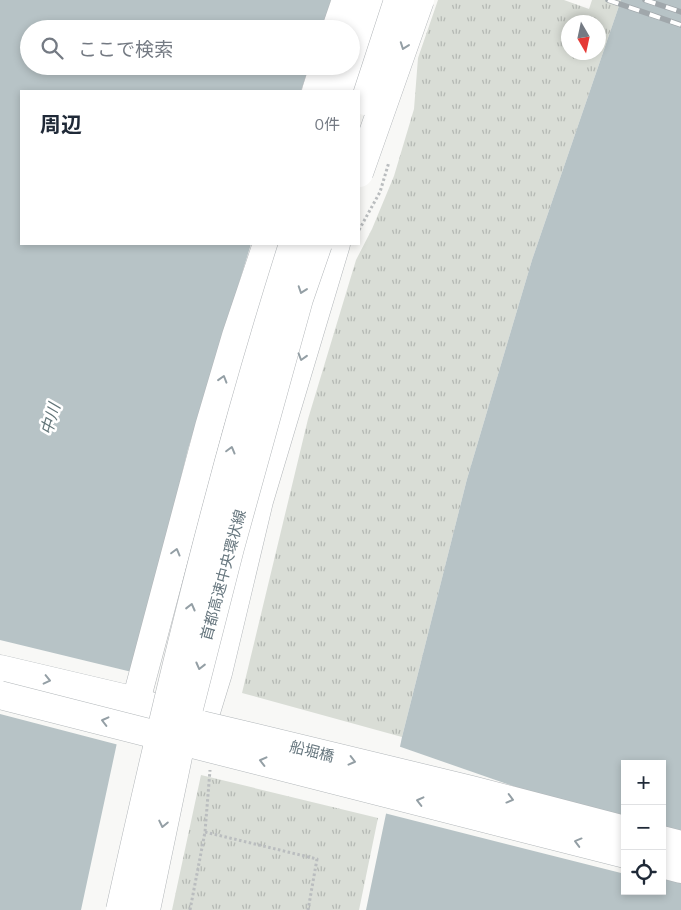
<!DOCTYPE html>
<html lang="ja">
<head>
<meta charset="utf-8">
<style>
	body { margin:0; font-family:Mulish,"Noto Sans JP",sans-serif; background:#f2f2f3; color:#1f2937 }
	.controls { position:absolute; right:15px; bottom:15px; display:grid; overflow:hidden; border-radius:0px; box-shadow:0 2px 8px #0003 }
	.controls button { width:45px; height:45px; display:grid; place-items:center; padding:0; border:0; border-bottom:1px solid #e0e1e3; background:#fff; color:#1f2937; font:25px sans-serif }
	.compass { position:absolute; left:561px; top:15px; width:45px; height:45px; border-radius:50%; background:#fff; box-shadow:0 2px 8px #0003; rotate:171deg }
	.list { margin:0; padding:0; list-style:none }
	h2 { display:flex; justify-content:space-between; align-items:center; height:65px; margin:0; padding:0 20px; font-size:21px }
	h2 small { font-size:16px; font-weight:400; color:#747a83 }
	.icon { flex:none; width:28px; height:28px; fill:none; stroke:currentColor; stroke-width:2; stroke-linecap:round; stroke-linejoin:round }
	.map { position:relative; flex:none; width:681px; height:910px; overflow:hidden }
	.search { position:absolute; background:#fff; box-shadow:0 2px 8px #0003; left:20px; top:20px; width:340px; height:55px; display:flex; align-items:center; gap:12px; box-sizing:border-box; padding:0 18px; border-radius:28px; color:#747a83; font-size:19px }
	.panel { position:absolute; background:#fff; box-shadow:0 2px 8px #0003; left:20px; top:90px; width:340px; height:155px; border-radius:0px }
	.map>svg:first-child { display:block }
	.grass { fill:url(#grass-tufts); fill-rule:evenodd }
	.water { fill:#b7c3c6; fill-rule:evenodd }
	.pier { fill:#f8f8f6 }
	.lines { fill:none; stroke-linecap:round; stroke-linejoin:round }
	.primary-casing { stroke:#b2b7ba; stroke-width:29 }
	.motorway-casing { stroke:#b2b6b9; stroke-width:29 }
	.path { stroke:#babdbf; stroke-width:3; stroke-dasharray:2.5 2.5; stroke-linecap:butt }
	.primary { stroke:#fff; stroke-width:28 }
	.motorway { stroke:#fff; stroke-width:28 }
	.rail-casing { stroke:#a0a7ab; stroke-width:5.5 }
	.rail { stroke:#fff; stroke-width:4; stroke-dasharray:11; stroke-linecap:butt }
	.primary-bridge-casing { stroke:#b2b7ba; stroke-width:29; stroke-linecap:butt }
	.motorway-bridge-casing { stroke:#b2b6b9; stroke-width:29; stroke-linecap:butt }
	.primary-bridge { stroke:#fff; stroke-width:28 }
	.motorway-bridge { stroke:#fff; stroke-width:28 }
	.oneway { stroke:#949fa5 }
	.labels { text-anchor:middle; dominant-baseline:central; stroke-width:5; stroke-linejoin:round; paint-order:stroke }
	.street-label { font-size:15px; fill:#66767e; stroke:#fff }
	.water-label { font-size:16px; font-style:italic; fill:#617478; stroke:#fff }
</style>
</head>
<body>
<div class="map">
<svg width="681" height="910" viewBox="0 0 681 910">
	<defs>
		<pattern id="grass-tufts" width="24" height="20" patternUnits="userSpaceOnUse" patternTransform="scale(1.25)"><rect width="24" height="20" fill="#d9ddd6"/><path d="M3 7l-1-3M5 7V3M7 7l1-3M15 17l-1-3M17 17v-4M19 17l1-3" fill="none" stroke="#b4b8b3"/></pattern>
	</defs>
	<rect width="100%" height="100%" fill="#f8f8f6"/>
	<path class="grass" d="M 438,0 L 564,0 L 589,9 L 592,0 L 621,0 L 532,260 L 467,479 L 402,737 L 242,693 L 308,419 L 356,260 L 372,229 L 394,176 L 414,109 L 418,58 ZM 568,22 L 598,22 L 598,52 L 568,52 Z
		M 201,775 L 378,818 L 359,910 L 172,910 Z"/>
	<path class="water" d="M 0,0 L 331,0 L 322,29 L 29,29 L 29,66 L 309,66 L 301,91 L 21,91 L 21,244 L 251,244 L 188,449 L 126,701 L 81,910 L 0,910 Z
		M 621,0 L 681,0 L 681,910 L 366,910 L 402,737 L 467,479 L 532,260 ZM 625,764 L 662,764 L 662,891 L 625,891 Z"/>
	<path class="pier" d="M 0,640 L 136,673 L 119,745 L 0,714 Z
		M 398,746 L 527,791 L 625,819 L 625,874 L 384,813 Z"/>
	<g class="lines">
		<defs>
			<path id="primary" d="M 0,669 L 136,701 L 158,709
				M 662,840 L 681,845
				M 662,864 L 681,869"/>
			<path id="motorway" d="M 336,29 L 346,0
				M 351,61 L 373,0
				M 316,91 L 324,66
				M 341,91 L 349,66
				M 267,244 L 236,336 L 209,427 L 136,701 L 150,720 L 169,737 L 202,725 L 218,673 L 259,501 L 336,244"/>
		</defs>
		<use href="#primary" class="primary-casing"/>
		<use href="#motorway" class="motorway-casing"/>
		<path class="path" d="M 359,230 L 380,192 L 389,162
			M 205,832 L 317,859 L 308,910
			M 190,910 L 205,832 L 210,770"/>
		<use href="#primary" class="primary"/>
		<use href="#motorway" class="motorway"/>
		<defs>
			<path id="rail" d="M 608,0 L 681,25
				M 645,0 L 681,12"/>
		</defs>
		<use href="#rail" class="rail-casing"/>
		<use href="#rail" class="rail"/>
		<defs>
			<path id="primary-bridge" d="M 0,695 L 625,854
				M 202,725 L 472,790 L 625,830"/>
			<path id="motorway-bridge" d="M 365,101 L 398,0
				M 359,173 L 420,0
				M 120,910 C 170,686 223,463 293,244
				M 146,910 L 184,728 L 230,548 L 299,299 L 318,244"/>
		</defs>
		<use href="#primary-bridge" class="primary-bridge-casing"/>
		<use href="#motorway-bridge" class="motorway-bridge-casing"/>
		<use href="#primary-bridge" class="primary-bridge"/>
		<use href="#motorway-bridge" class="motorway-bridge"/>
	</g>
	<defs><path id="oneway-chevron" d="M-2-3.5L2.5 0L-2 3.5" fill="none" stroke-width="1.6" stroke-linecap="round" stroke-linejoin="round" transform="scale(1.25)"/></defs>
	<g class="oneway">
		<use href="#oneway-chevron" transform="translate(404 46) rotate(110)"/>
		<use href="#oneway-chevron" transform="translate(302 290) rotate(109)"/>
		<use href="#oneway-chevron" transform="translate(302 357) rotate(107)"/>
		<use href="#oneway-chevron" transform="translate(223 379) rotate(-73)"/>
		<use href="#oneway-chevron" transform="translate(231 450) rotate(-75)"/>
		<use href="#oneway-chevron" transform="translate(176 552) rotate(-75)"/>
		<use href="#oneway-chevron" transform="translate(191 607) rotate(-76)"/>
		<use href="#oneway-chevron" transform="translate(200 666) rotate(104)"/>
		<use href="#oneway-chevron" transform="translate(47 680) rotate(13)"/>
		<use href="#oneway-chevron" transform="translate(105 721) rotate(-166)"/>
		<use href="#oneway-chevron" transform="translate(263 761) rotate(-166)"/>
		<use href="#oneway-chevron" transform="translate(352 761) rotate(14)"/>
		<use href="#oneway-chevron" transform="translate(510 799) rotate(15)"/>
		<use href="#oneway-chevron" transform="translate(420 801) rotate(-166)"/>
		<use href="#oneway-chevron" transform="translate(163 824) rotate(102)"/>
		<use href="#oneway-chevron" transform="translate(578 842) rotate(-165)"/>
	</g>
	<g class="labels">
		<g class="street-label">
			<text transform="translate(223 575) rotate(-75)">首都高速中央環状線</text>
			<text transform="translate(312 751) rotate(14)">船堀橋</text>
		</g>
		<g class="water-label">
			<text transform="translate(50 419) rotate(-74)">中川</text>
		</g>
	</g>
</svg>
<div class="controls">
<button>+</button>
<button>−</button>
<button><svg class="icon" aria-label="locate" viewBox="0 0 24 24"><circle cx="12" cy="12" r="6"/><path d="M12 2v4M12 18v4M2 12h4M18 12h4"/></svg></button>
</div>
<svg class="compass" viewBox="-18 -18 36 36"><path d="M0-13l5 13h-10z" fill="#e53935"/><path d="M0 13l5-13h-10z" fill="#747a83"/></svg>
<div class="search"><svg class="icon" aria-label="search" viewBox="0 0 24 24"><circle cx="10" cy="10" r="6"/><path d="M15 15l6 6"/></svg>ここで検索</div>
<section class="panel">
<h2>周辺<small>0件</small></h2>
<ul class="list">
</ul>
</section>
</div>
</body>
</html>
